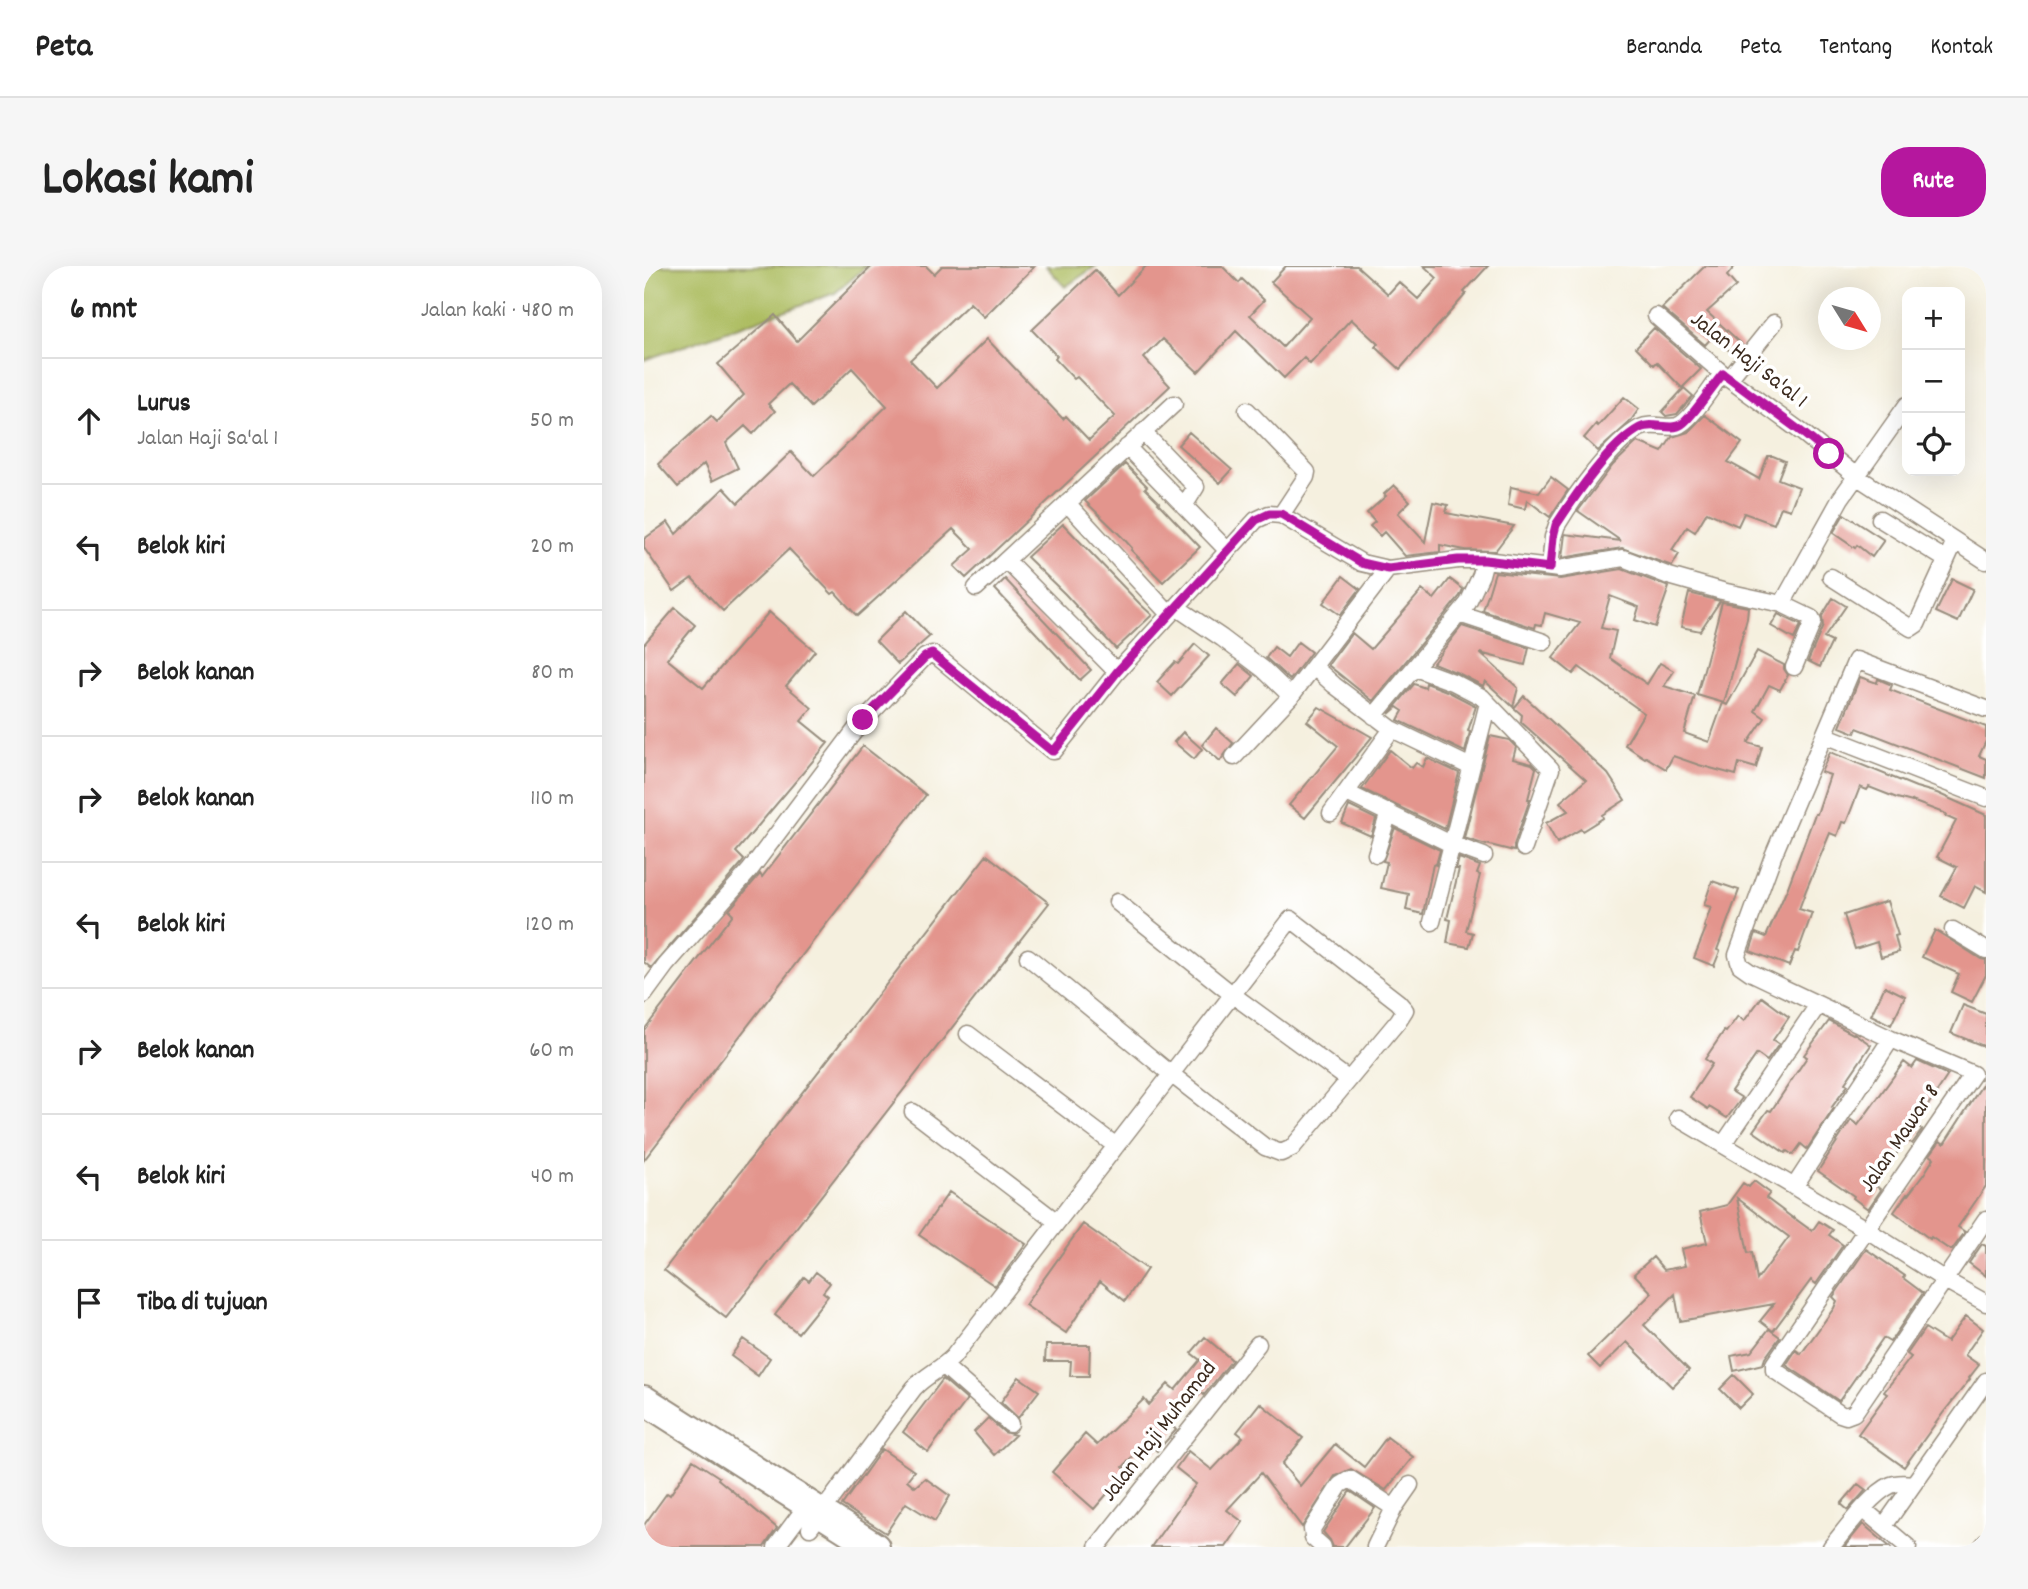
<!DOCTYPE html>
<html lang="id">
<head>
<meta charset="utf-8">
<style>
	body { margin:0; font-family:Dekko,sans-serif; background:#f6f6f6; color:#222 }
	.controls { position:absolute; right:21px; top:21px; display:grid; overflow:hidden; border-radius:14px; box-shadow:0 7px 28px #0002 }
	.controls button { width:63px; height:63px; display:grid; place-items:center; padding:0; border:0; border-bottom:2px solid #e0e0e0; background:#fff; color:#222; font:35px sans-serif }
	.compass { position:absolute; left:1174px; top:21px; width:63px; height:63px; border-radius:50%; background:#fff; box-shadow:0 7px 28px #0002; rotate:127deg }
	.stop { position:absolute; width:21px; height:21px; margin:-16px; border:5px solid #b5179e; border-radius:50%; background:#fff }
	.stop.end { background:#b5179e; border-color:#fff; box-shadow:0 2px 7px #0008 }
	.list { margin:0; padding:0; list-style:none }
	h2 { display:flex; justify-content:space-between; align-items:center; height:91px; margin:0; padding:0 28px; font-size:30px }
	h2 small { font-size:23px; font-weight:400; color:#767676 }
	.list li { display:grid; grid-template-columns:46px 1fr auto; gap:21px; align-items:center; box-sizing:border-box; height:126px; padding:0 28px; border-top:2px solid #e0e0e0 }
	.list b { display:block; font-size:26px; white-space:nowrap }
	.list p { margin:0; font-size:23px; white-space:nowrap; color:#767676 }
	.list em { font-size:23px; font-style:normal; color:#767676 }
	.icon { flex:none; width:38px; height:38px; fill:none; stroke:currentColor; stroke-width:2; stroke-linecap:round; stroke-linejoin:round }
	.map { position:relative; flex:none; width:1342px; height:1281px; overflow:hidden; border-radius:28px }
	header { display:flex; align-items:center; gap:42px; box-sizing:border-box; height:98px; padding:0 35px; background:#fff; border-bottom:2px solid #e0e0e0 }
	header strong { font-size:33px }
	nav { display:flex; gap:38px; margin-inline-start:auto; font-size:24px }
	.intro { display:flex; align-items:center; justify-content:space-between; box-sizing:border-box; height:168px; padding:0 42px }
	h1 { margin:0; font-size:49px }
	.button { padding:18px 32px; border-radius:28px; background:#b5179e; color:#fff; font-size:24px; font-weight:700 }
	main { display:flex; gap:42px; padding:0 42px }
	aside { flex:1; background:#fff; border-radius:28px; box-shadow:0 7px 28px #0002 }
	.map>svg:first-child { display:block }
	.green { fill:#acbc5f; stroke:#74733e; stroke-width:2 }
	.building { fill:#e3958d; fill-rule:evenodd }
	.lines { fill:none; stroke-linecap:round; stroke-linejoin:round }
	.street-casing { stroke:#988d7e; stroke-width:19 }
	.highway-casing { stroke:#988d7e; stroke-width:32 }
	.street { stroke:#fff; stroke-width:16 }
	.highway { stroke:#fff; stroke-width:28 }
	.route { stroke:#b5179e; stroke-width:9 }
	.labels { text-anchor:middle; dominant-baseline:central; stroke-width:7; stroke-linejoin:round; paint-order:stroke }
	.street-label { font-size:23px; fill:#3b2a1e; stroke:#fff }
</style>
</head>
<body>
<header>
<strong>Peta</strong>
<nav><a>Beranda</a><a>Peta</a><a>Tentang</a><a>Kontak</a></nav>
</header>
<div class="intro"><h1>Lokasi kami</h1><a class="button">Rute</a></div>
<main>
<aside>
<h2>6 mnt<small>Jalan kaki · 480 m</small></h2>
<ul class="list">
<li><svg class="icon" aria-label="ahead" viewBox="0 0 24 24"><path d="M12 20V5M6 11l6-6 6 6"/></svg><div><b>Lurus</b><p>Jalan Haji Sa'al 1</p></div><em>50 m</em></li>
<li><svg class="icon" aria-label="left" viewBox="0 0 24 24"><path d="M17 20v-9H6M10 6l-5 5 5 5"/></svg><div><b>Belok kiri</b></div><em>20 m</em></li>
<li><svg class="icon" aria-label="right" viewBox="0 0 24 24"><path d="M7 20v-9h11M14 6l5 5-5 5"/></svg><div><b>Belok kanan</b></div><em>80 m</em></li>
<li><svg class="icon" aria-label="right" viewBox="0 0 24 24"><path d="M7 20v-9h11M14 6l5 5-5 5"/></svg><div><b>Belok kanan</b></div><em>110 m</em></li>
<li><svg class="icon" aria-label="left" viewBox="0 0 24 24"><path d="M17 20v-9H6M10 6l-5 5 5 5"/></svg><div><b>Belok kiri</b></div><em>120 m</em></li>
<li><svg class="icon" aria-label="right" viewBox="0 0 24 24"><path d="M7 20v-9h11M14 6l5 5-5 5"/></svg><div><b>Belok kanan</b></div><em>60 m</em></li>
<li><svg class="icon" aria-label="left" viewBox="0 0 24 24"><path d="M17 20v-9H6M10 6l-5 5 5 5"/></svg><div><b>Belok kiri</b></div><em>40 m</em></li>
<li><svg class="icon" aria-label="arrive" viewBox="0 0 24 24"><path d="M6 21V4h12l-3 4 3 4H6"/></svg><div><b>Tiba di tujuan</b></div></li>
</ul>
</aside>
<div class="map">
<svg width="1342" height="1281" viewBox="0 0 1342 1281">
	<rect width="100%" height="100%" fill="#fff"/>
	<filter id="ink" filterUnits="userSpaceOnUse"><feTurbulence type="fractalNoise" baseFrequency=".0143" numOctaves="2"/><feDisplacementMap in="SourceGraphic" scale="14" xChannelSelector="R" yChannelSelector="G"/><feConvolveMatrix kernelMatrix="1 2 1 2 8 2 1 2 1" color-interpolation-filters="sRGB"/></filter>
	<filter id="wash" filterUnits="userSpaceOnUse"><feTurbulence type="fractalNoise" baseFrequency=".00686" numOctaves="4" result="noise"/><feDisplacementMap in="SourceGraphic" scale="28" xChannelSelector="R" yChannelSelector="G"/><feGaussianBlur stdDeviation="1.57" result="paint"/><feColorMatrix in="noise" values="0 0 0 0 0 0 0 0 0 0 0 0 0 0 0 0 0 1.4 0 .05"/><feComposite in="paint" operator="in"/></filter>
	<g filter="url(#wash)">
		<rect width="100%" height="100%" fill="#f5f0df"/>
		<path class="green" d="M 0,0 L 223,0 L 191,27 L 0,94 Z
			M 402,0 L 452,0 L 421,21 Z"/>
		<g id="blocks">
			<path class="building" d="M 228,0 L 282,0 L 290,8 L 298,0 L 391,0 L 340,51 L 326,37 L 266,94 L 293,122 L 343,73 L 419,153 L 422,150 L 445,174 L 471,150 L 433,111 L 430,113 L 411,93 L 413,90 L 388,64 L 451,4 L 474,29 L 502,0 L 578,0 L 595,17 L 598,13 L 620,34 L 606,49 L 639,81 L 666,51 L 627,16 L 642,0 L 713,0 L 744,28 L 755,16 L 774,33 L 793,12 L 780,0 L 844,0 L 820,26 L 822,28 L 756,103 L 732,81 L 734,78 L 707,53 L 666,98 L 660,92 L 640,112 L 592,65 L 554,106 L 519,73 L 500,92 L 526,120 L 322,312 L 310,300 L 329,283 L 309,263 L 213,350 L 191,326 L 188,328 L 145,283 L 79,345 L 48,312 L 30,325 L 0,282 L 0,273 L 24,256 L 32,268 L 80,222 L 94,237 L 147,186 L 170,210 L 243,140 L 208,102 L 167,141 L 145,118 L 124,138 L 131,145 L 109,168 L 101,160 L 82,177 L 94,202 L 68,215 L 60,198 L 34,221 L 14,198 L 67,150 L 73,156 L 100,129 L 74,98 L 131,49 L 153,75 Z
				M 1061,0 L 1091,0 L 1083,10 L 1092,20 L 1063,46 L 1099,79 L 1091,89 L 1068,71 L 1061,79 L 1018,42 Z
				M 1010,62 L 1057,103 L 1038,122 L 1013,96 L 1010,99 L 992,81 Z
				M 1040,122 L 1049,130 L 1033,148 L 1022,150 L 1018,146 Z
				M 980,131 L 995,143 L 985,157 L 954,185 L 940,172 L 952,158 L 954,160 Z
				M 1061,149 L 1098,177 L 1084,196 L 1115,213 L 1124,190 L 1129,190 L 1141,195 L 1134,213 L 1155,221 L 1146,244 L 1137,241 L 1130,258 L 1100,247 L 1094,260 L 1063,246 L 1051,266 L 1043,261 L 1028,284 L 1035,288 L 1028,300 L 978,282 L 918,292 L 921,268 L 977,275 L 934,245 L 969,199 L 991,178 L 994,176 L 1018,186 L 1028,171 L 1044,166 Z
				M 545,166 L 588,204 L 576,217 L 534,179 Z
				M 481,198 L 503,220 L 501,222 L 515,236 L 514,237 L 556,281 L 519,316 L 487,284 L 488,282 L 479,272 L 441,235 Z
				M 907,211 L 924,224 L 906,251 L 883,234 L 881,243 L 864,239 L 867,221 L 895,227 Z
				M 750,219 L 766,235 L 754,247 L 781,276 L 789,236 L 804,239 L 802,247 L 870,260 L 851,285 L 821,284 L 796,279 L 796,286 L 761,290 L 740,266 L 736,270 L 726,260 L 731,256 L 723,247 L 742,230 L 740,228 Z
				M 1200,248 L 1240,274 L 1228,291 L 1213,279 L 1211,282 L 1189,267 Z
				M 419,258 L 496,338 L 508,349 L 472,383 L 421,328 L 383,291 Z
				M 978,303 L 1025,321 L 1011,361 L 991,354 L 995,341 L 966,330 L 957,362 L 972,365 L 966,392 L 1003,418 L 1016,397 L 1030,405 L 1020,420 L 1051,430 L 1040,467 L 1065,476 L 1079,437 L 1083,439 L 1113,385 L 1140,399 L 1140,403 L 1144,409 L 1136,424 L 1125,419 L 1111,445 L 1121,452 L 1104,477 L 1118,481 L 1112,502 L 1095,497 L 1092,509 L 1055,499 L 1029,490 L 1022,503 L 1002,491 L 1001,492 L 981,479 L 1000,447 L 935,401 L 929,408 L 909,392 L 936,357 L 901,347 L 898,359 L 892,358 L 891,362 L 839,345 L 851,306 L 916,313 Z
				M 699,310 L 716,323 L 696,349 L 679,337 Z
				M 361,313 L 447,404 L 436,414 L 351,323 Z
				M 806,313 L 819,323 L 816,330 L 729,435 L 684,399 L 708,367 L 727,383 L 778,324 L 790,333 Z
				M 1308,313 L 1329,323 L 1314,356 L 1292,346 Z
				M 1045,327 L 1076,335 L 1056,365 L 1037,361 Z
				M 1189,332 L 1202,340 L 1180,372 L 1188,376 L 1176,401 L 1164,395 L 1179,360 L 1178,350 Z
				M 1078,336 L 1104,341 L 1103,352 L 1080,437 L 1053,429 Z
				M 31,342 L 51,359 L 23,393 L 59,422 L 125,346 L 171,385 L 142,420 L 168,442 L 157,455 L 184,477 L 92,586 L 100,594 L 98,597 L 7,702 L 0,696 L 0,378 Z
				M 262,345 L 286,370 L 254,398 L 232,375 Z
				M 1134,348 L 1157,359 L 1150,373 L 1127,360 Z
				M 818,360 L 885,382 L 881,399 L 836,387 L 874,422 L 869,441 L 841,415 L 839,420 L 814,407 L 789,397 Z
				M 654,376 L 667,386 L 646,414 L 622,392 L 630,381 L 643,391 Z
				M 551,378 L 565,390 L 528,430 L 513,416 L 531,396 L 534,398 Z
				M 595,398 L 610,410 L 593,431 L 578,418 Z
				M 1216,411 L 1233,417 L 1234,413 L 1248,419 L 1246,424 L 1342,461 L 1342,475 L 1335,490 L 1342,493 L 1342,512 L 1213,462 L 1211,467 L 1196,461 Z
				M 782,417 L 805,426 L 832,440 L 824,465 L 826,466 L 821,486 L 754,454 L 759,445 L 753,441 L 745,448 L 770,418 L 781,422 Z
				M 880,430 L 964,508 L 981,534 L 958,549 L 959,552 L 938,565 L 937,563 L 913,577 L 902,557 L 924,545 L 916,536 L 942,514 L 877,456 L 878,449 L 870,442 Z
				M 675,441 L 728,471 L 661,552 L 645,539 L 694,480 L 663,455 Z
				M 572,462 L 589,477 L 576,495 L 558,479 Z
				M 539,466 L 558,483 L 550,493 L 530,476 Z
				M 846,470 L 865,474 L 872,481 L 869,493 L 888,498 L 892,502 L 884,533 L 886,533 L 870,579 L 870,585 L 842,578 L 842,579 L 820,572 Z
				M 219,480 L 282,529 L 0,894 L 0,764 L 89,648 L 85,644 L 116,608 L 118,611 Z
				M 746,484 L 768,502 L 772,497 L 779,501 L 783,492 L 815,507 L 801,563 L 718,523 Z
				M 1186,486 L 1272,521 L 1293,527 L 1342,549 L 1342,626 L 1331,620 L 1320,642 L 1297,630 L 1313,601 L 1293,591 L 1312,555 L 1301,550 L 1302,548 L 1268,535 L 1268,536 L 1253,532 L 1225,521 L 1223,524 L 1216,521 L 1202,557 L 1198,556 L 1193,570 L 1186,567 L 1162,624 L 1155,643 L 1168,647 L 1154,686 L 1151,685 L 1145,700 L 1106,685 L 1112,667 L 1122,671 L 1144,621 L 1171,548 L 1173,548 L 1186,509 L 1177,506 Z
				M 705,540 L 732,553 L 727,570 L 698,557 Z
				M 751,562 L 796,584 L 792,599 L 789,598 L 779,648 L 762,644 L 765,628 L 737,622 L 743,596 L 739,595 Z
				M 343,589 L 405,637 L 82,1052 L 20,1004 Z
				M 815,592 L 836,600 L 833,608 L 836,609 L 822,665 L 829,667 L 825,681 L 803,677 L 807,654 L 803,653 L 815,603 L 812,603 Z
				M 1068,615 L 1095,624 L 1073,684 L 1076,685 L 1070,700 L 1050,692 L 1062,662 L 1060,661 L 1067,641 L 1060,639 Z
				M 1243,635 L 1254,669 L 1251,670 L 1255,686 L 1237,691 L 1233,676 L 1211,683 L 1200,649 Z
				M 1291,664 L 1337,693 L 1342,694 L 1342,709 L 1328,736 L 1307,726 L 1315,708 L 1278,691 Z
				M 1241,720 L 1261,730 L 1247,759 L 1227,749 Z
				M 1118,731 L 1145,751 L 1129,774 L 1135,778 L 1123,795 L 1113,788 L 1087,825 L 1098,832 L 1083,852 L 1065,841 L 1064,843 L 1046,831 L 1068,798 L 1061,793 L 1080,765 L 1082,766 L 1094,750 L 1100,755 Z
				M 1319,739 L 1342,748 L 1342,781 L 1307,767 Z
				M 1185,755 L 1209,768 L 1210,767 L 1227,779 L 1201,817 L 1204,819 L 1188,841 L 1190,842 L 1163,883 L 1157,878 L 1149,889 L 1143,885 L 1141,887 L 1109,865 L 1124,844 L 1127,845 L 1163,791 L 1160,789 Z
				M 1273,795 L 1304,809 L 1271,859 L 1278,864 L 1268,878 L 1262,874 L 1231,919 L 1237,924 L 1224,943 L 1209,932 L 1210,930 L 1174,905 L 1207,854 L 1214,859 L 1260,796 L 1268,802 Z
				M 1342,813 L 1342,920 L 1314,961 L 1321,966 L 1308,984 L 1306,984 L 1287,971 L 1286,973 L 1250,946 L 1263,928 L 1264,929 L 1280,908 L 1290,892 L 1286,889 L 1296,875 L 1300,878 Z
				M 1110,915 L 1126,927 L 1122,932 L 1150,953 L 1150,952 L 1168,965 L 1175,955 L 1189,964 L 1185,969 L 1199,979 L 1172,1018 L 1167,1014 L 1129,1065 L 1116,1055 L 1130,1038 L 1036,1055 L 1031,1028 L 1000,1059 L 1045,1104 L 1028,1121 L 983,1076 L 956,1102 L 944,1090 L 1008,1027 L 990,1008 L 1009,991 L 1020,1004 L 1041,1000 L 1037,983 L 1063,977 L 1056,946 L 1083,939 L 1099,917 L 1105,921 ZM 1093,932 L 1145,971 L 1113,1014 L 1108,986 L 1104,987 Z
				M 305,926 L 382,978 L 351,1020 L 275,969 Z
				M 439,958 L 503,1003 L 481,1035 L 456,1015 L 422,1067 L 381,1039 Z
				M 1338,978 L 1342,980 L 1342,1010 L 1325,997 Z
				M 1222,983 L 1261,1010 L 1259,1012 L 1279,1027 L 1246,1076 L 1239,1072 L 1195,1135 L 1142,1099 L 1152,1084 L 1157,1088 L 1190,1042 L 1193,1035 L 1189,1031 Z
				M 172,1006 L 186,1017 L 179,1026 L 184,1030 L 154,1067 L 131,1049 L 160,1011 L 165,1015 Z
				M 1322,1050 L 1339,1063 L 1321,1089 L 1335,1099 L 1325,1112 L 1326,1113 L 1299,1147 L 1260,1201 L 1214,1168 L 1243,1128 L 1240,1126 L 1267,1091 L 1263,1088 L 1281,1062 L 1303,1076 Z
				M 1125,1063 L 1136,1071 L 1121,1092 L 1119,1098 L 1090,1105 L 1087,1090 L 1107,1086 Z
				M 561,1071 L 588,1094 L 560,1129 L 557,1126 L 527,1158 L 532,1164 L 513,1185 L 503,1175 L 479,1201 L 483,1205 L 450,1243 L 408,1206 L 441,1168 L 453,1179 L 500,1133 L 505,1139 L 524,1118 L 531,1124 L 556,1094 L 547,1087 Z
				M 99,1073 L 126,1092 L 114,1110 L 87,1090 Z
				M 402,1079 L 446,1079 L 445,1110 L 426,1110 L 427,1095 L 401,1095 Z
				M 1090,1109 L 1109,1128 L 1095,1142 L 1076,1123 Z
				M 375,1111 L 395,1125 L 374,1152 L 357,1136 Z
				M 299,1113 L 323,1134 L 284,1186 L 259,1166 Z
				M 616,1137 L 659,1172 L 638,1198 L 656,1220 L 691,1178 L 720,1201 L 743,1171 L 769,1191 L 742,1224 L 707,1203 L 691,1210 L 658,1261 L 617,1207 L 583,1244 L 599,1256 L 582,1281 L 507,1281 L 552,1218 L 532,1202 L 544,1185 L 568,1204 L 599,1171 L 593,1166 Z
				M 344,1152 L 360,1166 L 371,1169 L 350,1189 L 330,1166 Z
				M 238,1183 L 270,1205 L 263,1214 L 271,1221 L 281,1212 L 306,1230 L 291,1255 L 262,1237 L 242,1267 L 198,1239 Z
				M 49,1194 L 75,1211 L 74,1213 L 133,1262 L 120,1281 L 0,1281 L 0,1259 L 23,1227 L 26,1229 Z
				M 1214,1218 L 1222,1224 L 1204,1244 L 1197,1238 Z
				M 706,1225 L 731,1242 L 701,1281 L 689,1281 L 686,1274 L 679,1266 Z
				M 1219,1258 L 1246,1281 L 1200,1281 Z"/>
		</g>
	</g>
	<g filter="url(#ink)">
		<use href="#blocks" fill-opacity="0" stroke="#988d7e" stroke-width="2"/>
		<g class="lines">
			<defs>
				<path id="street" d="M 1012,50 L 1085,113 L 1159,167 L 1212,210 L 1342,295
					M 1085,113 L 1130,57
					M 603,144 L 663,206 L 662,211 L 637,249
					M 499,166 L 552,221 L 540,240
					M 483,181 L 584,285
					M 423,237 L 525,348
					M 1236,253 L 1301,293
					M 362,294 L 473,406
					M 906,302 L 909,271 L 913,259 C 930,231 967,178 996,162 C 1008,156 1021,163 1033,160 C 1047,156 1068,120 1078,108
					M 1187,311 L 1267,362 L 1273,358 L 1311,275
					M 332,322 L 530,138
					M 1138,338 L 1167,352 L 1169,356 L 1150,401
					M 532,341 L 578,372 L 619,403 L 647,430 L 744,303
					M 815,348 L 900,376
					M 670,401 L 690,419 L 748,463 L 827,501
					M 771,402 L 809,416 L 838,431 L 907,503 L 880,582
					M 1342,443 L 1212,394 L 1129,590 L 1093,689 L 1096,699 L 1106,706 L 1247,773 L 1329,808 L 1130,1098 L 1130,1104 L 1196,1148 L 1202,1150 L 1210,1147 L 1342,953
					M 730,450 L 824,337 L 837,309 L 841,294
					M 1180,469 L 1342,532
					M 590,491 L 647,430
					M 703,527 L 807,578 L 840,590
					M 687,547 L 748,463
					M 732,588 L 745,546
					M 473,636 L 589,729 L 705,814
					M 788,656 L 844,437
					M 1309,664 L 1342,684
					M 0,729 L 22,699 L 106,604 L 212,463 L 281,391 L 288,388 L 295,392 L 408,485 L 410,485 L 473,406 L 612,254 L 625,248 L 637,249 L 718,297 L 744,303 L 814,294 L 841,294 L 915,303 L 979,292 L 1025,310 L 1078,325 L 1138,338 L 1197,232 L 1263,139
					M 324,768 L 472,880
					M 269,846 L 413,956
					M 1034,852 L 1223,964 L 1301,1014 L 1342,1037
					M 1079,879 L 1174,739
					M 1150,921 L 1247,773
					M 300,1100 L 366,1158
					M 1219,1243 L 1264,1281
					M 1240,1260 L 1342,1115
					M 166,1262 L 270,1122 C 282,1109 297,1103 309,1091 L 526,810 L 527,808 L 647,653 L 754,736 L 761,744 L 754,755 L 648,882 L 637,887 L 621,881 L 527,808 L 384,691
					M 132,1281 L 164,1238
					M 453,1281 L 614,1078
					M 679,1281 L 669,1272 L 668,1263 L 696,1219 L 706,1213 L 709,1215 L 750,1242
					M 731,1281 L 750,1242 L 766,1219
					M 1187,1281 C 1201,1264 1227,1228 1247,1219 C 1254,1216 1262,1217 1269,1218
					M 1338,1281 L 1342,1276"/>
				<path id="highway" d="M 0,1134 L 231,1281"/>
			</defs>
			<use href="#street" class="street-casing"/>
			<use href="#highway" class="highway-casing"/>
			<use href="#street" class="street"/>
			<use href="#highway" class="highway"/>
		</g>
	</g>
	<g class="lines" filter="url(#ink)">
		<path class="route" d="M 219,454 L 281,391 L 288,388 L 408,485 L 410,485 L 473,406 L 612,254 L 625,248 L 637,248 L 718,297 L 744,303 L 814,294 L 841,294 L 906,302 L 909,271 L 912,259 C 931,230 966,178 996,162 C 1009,155 1026,166 1038,158 C 1048,152 1069,119 1079,108 L 1159,167 L 1185,188"/>
	</g>
	<g class="labels">
		<g class="street-label">
			<text transform="translate(1104 95) rotate(38)">Jalan Haji Sa'al 1</text>
			<text transform="translate(1257 873) rotate(-56)">Jalan Mawar 8</text>
			<text transform="translate(516 1166) rotate(-52)">Jalan Haji Muhamad</text>
		</g>
	</g>
</svg>
<div class="controls">
<button>+</button>
<button>−</button>
<button><svg class="icon" aria-label="locate" viewBox="0 0 24 24"><circle cx="12" cy="12" r="6"/><path d="M12 2v4M12 18v4M2 12h4M18 12h4"/></svg></button>
</div>
<svg class="compass" viewBox="-18 -18 36 36"><path d="M0-13l5 13h-10z" fill="#e53935"/><path d="M0 13l5-13h-10z" fill="#767676"/></svg>
<div class="stop" style="left:1185px;top:188px"></div>
<div class="stop end" style="left:219px;top:454px"></div>
</div>
</main>
</body>
</html>
